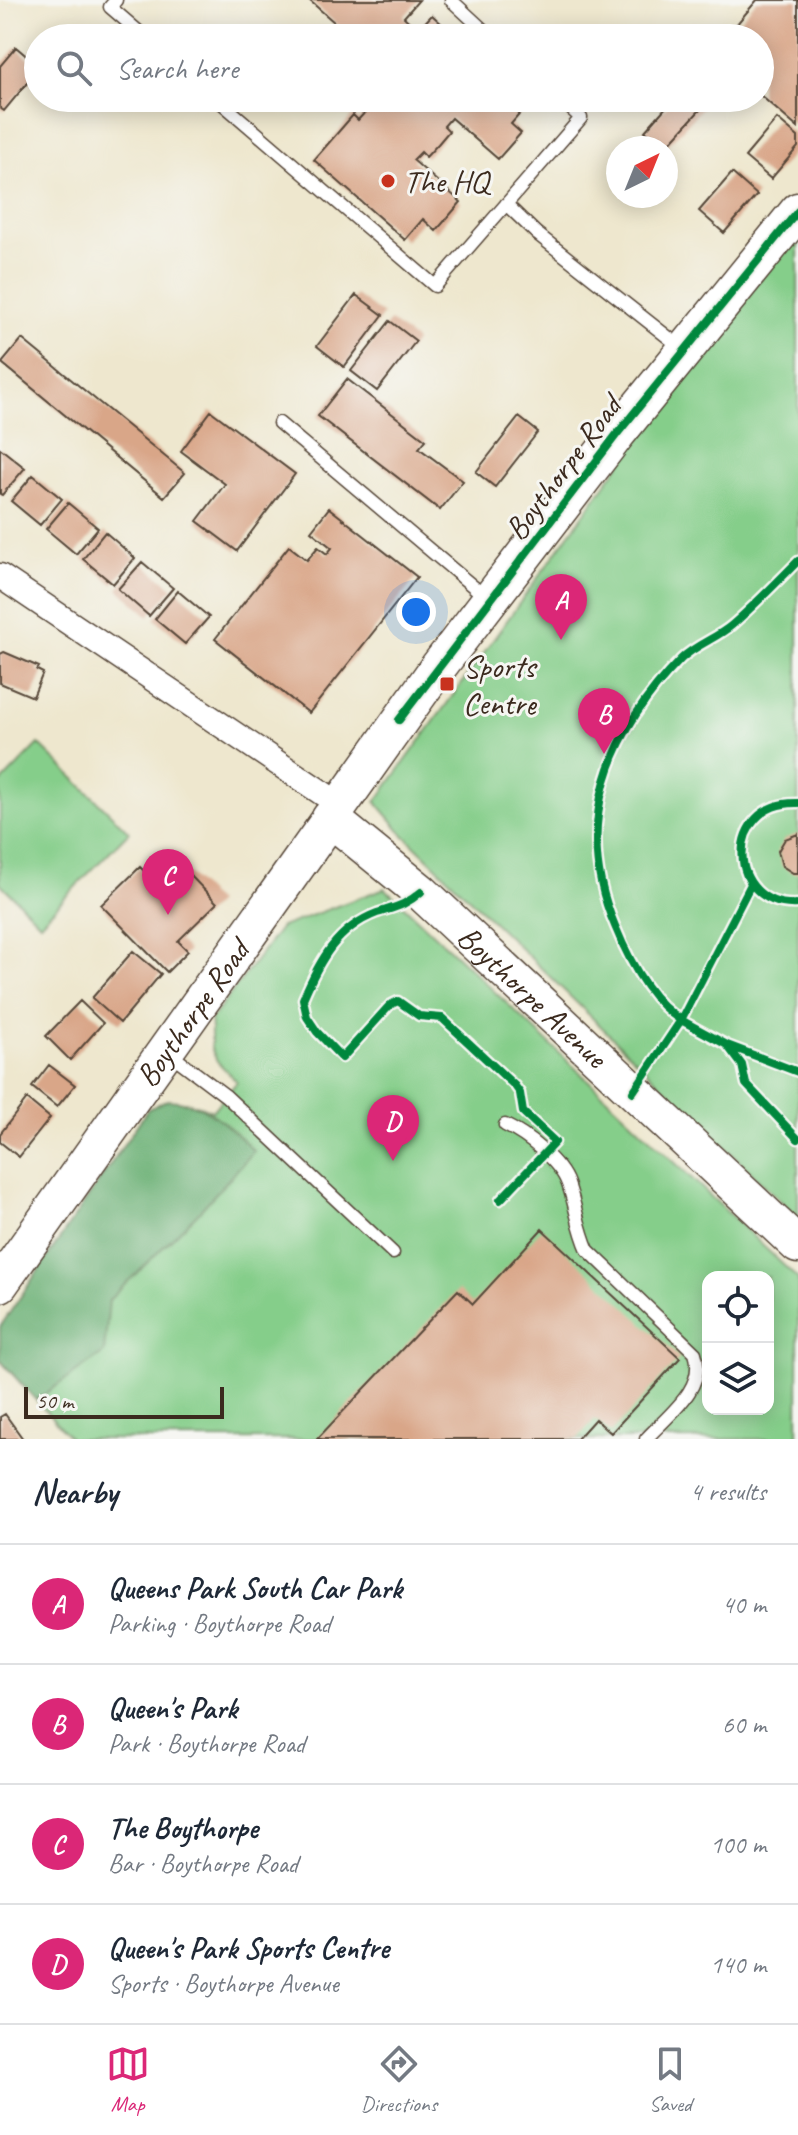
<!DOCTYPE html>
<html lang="en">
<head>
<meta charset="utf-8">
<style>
	body { margin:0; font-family:Caveat,sans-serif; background:#f6f6f7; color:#1f2937 }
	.controls { position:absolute; right:24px; bottom:24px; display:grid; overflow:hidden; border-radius:16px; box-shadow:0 4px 20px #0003 }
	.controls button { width:72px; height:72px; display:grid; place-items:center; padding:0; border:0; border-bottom:2px solid #e0e1e3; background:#fff; color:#1f2937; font:40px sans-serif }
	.compass { position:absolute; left:606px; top:136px; width:72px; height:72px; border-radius:50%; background:#fff; box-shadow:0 4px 20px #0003; rotate:43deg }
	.scale { position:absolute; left:24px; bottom:20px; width:200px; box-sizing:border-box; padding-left:8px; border:4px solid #3b2a1e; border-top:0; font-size:22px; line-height:28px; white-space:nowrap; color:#3b2a1e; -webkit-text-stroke:6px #f6f6f2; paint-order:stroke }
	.you { position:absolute; left:416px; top:612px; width:28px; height:28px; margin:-20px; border:6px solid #fff; border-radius:50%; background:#1a73e8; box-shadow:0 0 0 12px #1a73e833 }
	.badge { display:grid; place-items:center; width:52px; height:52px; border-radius:50%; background:#db2777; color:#fff; font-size:26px; font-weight:700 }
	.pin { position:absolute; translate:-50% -66px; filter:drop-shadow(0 2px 4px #0008) }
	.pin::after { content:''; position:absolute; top:42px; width:28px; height:24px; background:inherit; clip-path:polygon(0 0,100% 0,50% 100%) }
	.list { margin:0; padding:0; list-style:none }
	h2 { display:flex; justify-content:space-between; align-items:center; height:104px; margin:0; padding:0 32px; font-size:34px }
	h2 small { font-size:26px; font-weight:400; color:#747a83 }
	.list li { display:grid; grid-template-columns:52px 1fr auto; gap:24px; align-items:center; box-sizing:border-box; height:120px; padding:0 32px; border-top:2px solid #e0e1e3 }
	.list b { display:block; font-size:30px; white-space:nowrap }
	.list p { margin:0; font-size:26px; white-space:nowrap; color:#747a83 }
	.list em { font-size:26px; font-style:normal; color:#747a83 }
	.icon { flex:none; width:44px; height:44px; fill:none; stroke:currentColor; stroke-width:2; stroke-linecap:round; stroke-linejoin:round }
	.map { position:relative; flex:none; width:798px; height:1439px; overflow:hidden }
	.search { position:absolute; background:#fff; box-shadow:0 4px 20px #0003; left:24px; right:24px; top:24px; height:88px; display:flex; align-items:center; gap:20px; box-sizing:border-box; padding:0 28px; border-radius:44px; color:#747a83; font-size:30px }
	.sheet { height:584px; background:#fff }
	nav { display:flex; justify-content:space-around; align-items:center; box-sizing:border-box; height:112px; border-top:2px solid #e0e1e3; background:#fff; font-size:22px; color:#747a83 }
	nav a { display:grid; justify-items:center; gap:4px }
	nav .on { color:#db2777 }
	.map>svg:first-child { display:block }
	.green { fill:#85ce8a; stroke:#607c54; stroke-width:2; fill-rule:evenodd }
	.forest { fill:#6cb176; stroke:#546e4a; stroke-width:2 }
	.building { fill:#d9a688 }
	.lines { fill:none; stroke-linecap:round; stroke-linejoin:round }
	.lane-casing { stroke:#564638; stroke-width:15 }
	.street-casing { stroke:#564638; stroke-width:27 }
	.secondary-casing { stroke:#564638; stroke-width:39 }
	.lane { stroke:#fff; stroke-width:12 }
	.street { stroke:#fff; stroke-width:24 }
	.secondary { stroke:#fff; stroke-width:36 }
	.cycleway-casing { stroke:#f6f6f2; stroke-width:13 }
	.cycleway { stroke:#00873e; stroke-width:8 }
	.poi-dot { fill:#c8321e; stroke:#f6f6f2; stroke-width:3 }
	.labels { text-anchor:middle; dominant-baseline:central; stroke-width:6; stroke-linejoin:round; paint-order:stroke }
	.poi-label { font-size:32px; fill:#3b2a1e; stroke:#f6f6f2; text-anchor:start }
	.street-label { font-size:32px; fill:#3b2a1e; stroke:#f6f6f2 }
</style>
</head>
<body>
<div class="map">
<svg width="798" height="1439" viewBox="0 0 798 1439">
	<rect width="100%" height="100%" fill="#f6f6f2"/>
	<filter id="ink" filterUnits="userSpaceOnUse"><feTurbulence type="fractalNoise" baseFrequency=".0125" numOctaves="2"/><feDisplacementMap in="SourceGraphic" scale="16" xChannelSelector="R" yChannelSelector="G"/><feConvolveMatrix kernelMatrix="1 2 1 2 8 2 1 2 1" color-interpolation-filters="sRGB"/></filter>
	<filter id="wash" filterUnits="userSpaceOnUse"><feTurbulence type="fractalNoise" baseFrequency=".006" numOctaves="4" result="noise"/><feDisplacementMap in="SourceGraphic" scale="32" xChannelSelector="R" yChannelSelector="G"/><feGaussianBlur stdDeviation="1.8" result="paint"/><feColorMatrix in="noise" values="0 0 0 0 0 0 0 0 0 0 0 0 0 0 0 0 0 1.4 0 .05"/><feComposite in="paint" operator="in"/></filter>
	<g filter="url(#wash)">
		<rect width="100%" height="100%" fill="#eee7ce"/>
		<path class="green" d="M 798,227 L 798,1218 L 404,835 L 376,802 L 620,464 Z
			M 39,744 L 129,832 L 40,923 L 0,883 L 0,784 Z
			M 385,888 L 798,1279 L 798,1439 L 71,1439 L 0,1360 L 0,1327 L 148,1109 C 173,1098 188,1100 212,1111 L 237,1082 L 217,1061 L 211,1048 L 211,1020 L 281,927 ZM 708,1277 L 768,1277 L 768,1409 L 708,1409 Z"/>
		<path class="forest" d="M 167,1100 C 207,1101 227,1125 254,1151 L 197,1214 L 109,1300 L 104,1353 L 36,1400 L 0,1360 L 0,1327 L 148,1109 Z"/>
		<g id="blocks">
			<path class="building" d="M 309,0 L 419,0 L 404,17 L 418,30 L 432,15 L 457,38 L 352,38 Z
				M 757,0 L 798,0 L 798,128 L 760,95 L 760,38 L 725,38 Z
				M 16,47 L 38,66 L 38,70 L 4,111 L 0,108 L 0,66 Z
				M 378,98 L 525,98 L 530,102 L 511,124 L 521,133 L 498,159 L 451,118 L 444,126 L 449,131 L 438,144 L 426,157 L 421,152 L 413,160 L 461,202 L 436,231 L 423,219 L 405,240 L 314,160 L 353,115 L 358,120 Z
				M 674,98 L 711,98 L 665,148 L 645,131 Z
				M 777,119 L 798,137 L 798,147 L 771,179 L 745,157 Z
				M 732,173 L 757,195 L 724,233 L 699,211 Z
				M 356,295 L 383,315 L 344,367 L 317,346 Z
				M 390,321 L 416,341 L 377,391 L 351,371 Z
				M 22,339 L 185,473 L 164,497 L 2,363 Z
				M 347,379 L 426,440 L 419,448 L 463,481 L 440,510 L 318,416 Z
				M 211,411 L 295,474 L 237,551 L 197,521 L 225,484 L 181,451 Z
				M 519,417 L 538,432 L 495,487 L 476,472 Z
				M 0,448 L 25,468 L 2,495 L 0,494 Z
				M 33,475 L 62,499 L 40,525 L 11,501 Z
				M 68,503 L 98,528 L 76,554 L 46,529 Z
				M 329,508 L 417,577 L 309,713 L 215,639 L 289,546 L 307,560 L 318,547 L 327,554 L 332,548 L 311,531 Z
				M 105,532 L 135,558 L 113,584 L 83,559 Z
				M 142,562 L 173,588 L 149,616 L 118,589 Z
				M 178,591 L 209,617 L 185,644 L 155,619 Z
				M 4,652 L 39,667 L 37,670 L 43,673 L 33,697 L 0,683 L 0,654 Z
				M 798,834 L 798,873 L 793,873 L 782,866 L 778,851 L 785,839 Z
				M 140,867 L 165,892 L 186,871 L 217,903 L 178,941 L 188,951 L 167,972 L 101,905 Z
				M 133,951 L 161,974 L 120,1023 L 92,998 Z
				M 80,1001 L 103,1023 L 70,1060 L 46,1036 Z
				M 49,1065 L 75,1085 L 57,1107 L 32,1087 Z
				M 27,1099 L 50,1118 L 19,1157 L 0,1142 L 0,1134 Z
				M 542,1229 L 680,1358 L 611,1433 L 595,1419 L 577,1439 L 317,1439 L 458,1290 L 473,1304 Z
				M 5,1414 L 23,1439 L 0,1439 L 0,1417 Z"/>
		</g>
	</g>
	<g filter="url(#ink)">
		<use href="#blocks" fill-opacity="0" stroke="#564638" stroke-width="2"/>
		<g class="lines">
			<defs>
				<path id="lane" d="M 116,0 L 110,7 L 146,38
					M 451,0 L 492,38
					M 216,98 L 435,286 L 581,118 L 559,98
					M 506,204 L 536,233 L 683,349
					M 279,423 L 488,599
					M 169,1053 L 226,1096 L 393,1253
					M 505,1125 C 526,1135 560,1161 568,1184 C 576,1206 578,1228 588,1250 L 695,1353 C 707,1388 668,1415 646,1439"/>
				<path id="street" d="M 0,576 L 340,805"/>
				<g id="secondary">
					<path id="s1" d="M 330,818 L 421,892 L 798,1245"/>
					<path id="s2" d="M 0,1284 L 436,670 L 617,434 L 798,211"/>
				</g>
			</defs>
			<use href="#lane" class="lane-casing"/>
			<use href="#street" class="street-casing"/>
			<use href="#secondary" class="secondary-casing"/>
			<use href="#lane" class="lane"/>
			<use href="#street" class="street"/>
			<use href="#secondary" class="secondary"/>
			<defs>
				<path id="cycleway" d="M 399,720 L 617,434 L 798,211
					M 798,803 C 722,801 726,909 798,904
					M 751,884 L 681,1020 C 650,1002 628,958 615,926 C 572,826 608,733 681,659 C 695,645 717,638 732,625 C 755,605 776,583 798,561
					M 421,892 C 405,906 395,907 377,913 C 337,928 319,961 303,999 L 307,1017 L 317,1032 L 342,1058 L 390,1005 L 398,1001 L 419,1016 L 442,1018 L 515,1086 L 520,1093 L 523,1112 L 555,1142 L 500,1200
					M 727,1045 L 742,1065 L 746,1084 L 798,1139
					M 633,1092 L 681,1020 L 727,1045 L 798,1072"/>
			</defs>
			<use href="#cycleway" class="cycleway-casing"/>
			<use href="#cycleway" class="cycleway"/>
		</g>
	</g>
	<g class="poi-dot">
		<circle cx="388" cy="181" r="8"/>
		<rect x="439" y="676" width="16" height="16" rx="4"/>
	</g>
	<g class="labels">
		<g class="poi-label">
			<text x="404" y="181">The HQ</text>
			<text x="463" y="666">Sports<tspan x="463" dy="37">Centre</tspan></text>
		</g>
		<g class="street-label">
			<text transform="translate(563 468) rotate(-53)">Boythorpe Road</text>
			<text stroke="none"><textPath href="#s1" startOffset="270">Boythorpe Avenue</textPath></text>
			<text stroke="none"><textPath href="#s2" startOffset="332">Boythorpe Road</textPath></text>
		</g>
	</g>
</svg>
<div class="controls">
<button><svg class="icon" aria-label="locate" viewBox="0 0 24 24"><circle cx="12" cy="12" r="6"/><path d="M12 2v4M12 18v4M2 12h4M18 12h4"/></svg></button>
<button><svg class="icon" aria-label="layers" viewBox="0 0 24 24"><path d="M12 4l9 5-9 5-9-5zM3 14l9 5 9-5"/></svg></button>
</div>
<svg class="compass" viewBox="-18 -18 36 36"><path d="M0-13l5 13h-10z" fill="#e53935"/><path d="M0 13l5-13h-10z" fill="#747a83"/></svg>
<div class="scale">50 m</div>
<div class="you"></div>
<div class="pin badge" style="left:561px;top:640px">A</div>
<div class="pin badge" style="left:604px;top:754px">B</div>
<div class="pin badge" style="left:168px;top:915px">C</div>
<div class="pin badge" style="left:393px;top:1161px">D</div>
<div class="search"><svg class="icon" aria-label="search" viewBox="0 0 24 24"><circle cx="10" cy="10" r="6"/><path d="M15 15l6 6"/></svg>Search here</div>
</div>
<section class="sheet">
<h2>Nearby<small>4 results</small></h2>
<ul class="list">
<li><span class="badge">A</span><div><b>Queens Park South Car Park</b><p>Parking · Boythorpe Road</p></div><em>40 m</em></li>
<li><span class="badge">B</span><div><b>Queen's Park</b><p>Park · Boythorpe Road</p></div><em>60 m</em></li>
<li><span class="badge">C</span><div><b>The Boythorpe</b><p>Bar · Boythorpe Road</p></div><em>100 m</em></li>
<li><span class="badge">D</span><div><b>Queen's Park Sports Centre</b><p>Sports · Boythorpe Avenue</p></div><em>140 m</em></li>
</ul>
</section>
<nav>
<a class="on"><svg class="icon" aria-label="map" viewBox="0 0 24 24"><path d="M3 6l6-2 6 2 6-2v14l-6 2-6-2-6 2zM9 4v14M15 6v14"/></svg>Map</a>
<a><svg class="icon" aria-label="directions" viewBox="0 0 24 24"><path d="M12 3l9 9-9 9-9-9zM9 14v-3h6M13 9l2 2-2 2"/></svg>Directions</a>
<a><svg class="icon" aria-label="saved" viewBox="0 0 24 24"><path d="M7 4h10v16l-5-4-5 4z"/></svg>Saved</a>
</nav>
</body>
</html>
